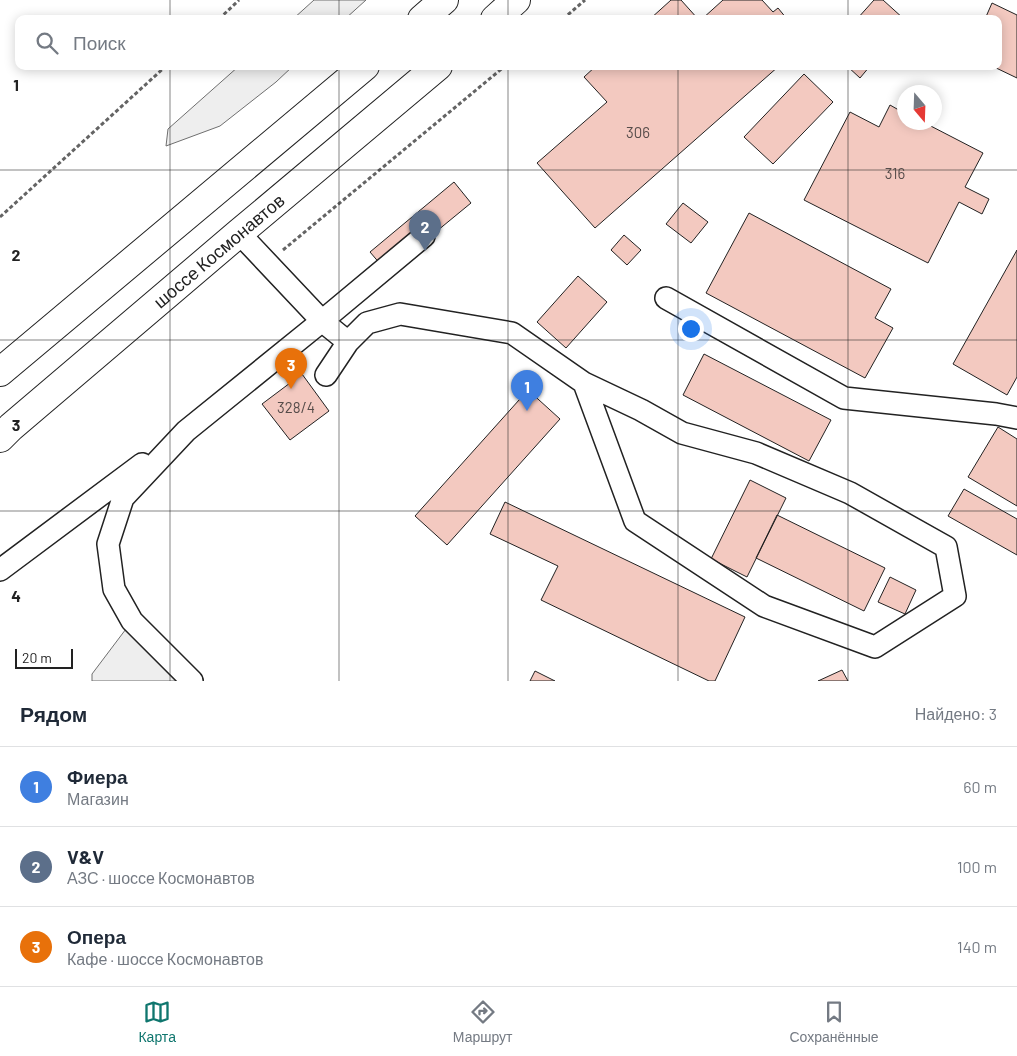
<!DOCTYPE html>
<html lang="ru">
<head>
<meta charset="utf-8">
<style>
	body { margin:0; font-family:Barlow,sans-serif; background:#f2f2f3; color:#1f2937 }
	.compass { position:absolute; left:897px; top:85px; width:45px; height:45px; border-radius:50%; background:#fff; box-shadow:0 2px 12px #0003; rotate:161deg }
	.scale { position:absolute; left:15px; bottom:12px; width:58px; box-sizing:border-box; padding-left:5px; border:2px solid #222; border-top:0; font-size:14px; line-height:18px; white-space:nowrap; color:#222; -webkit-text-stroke:4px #fff; paint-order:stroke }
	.you { position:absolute; left:690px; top:328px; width:18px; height:18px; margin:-12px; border:4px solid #fff; border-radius:50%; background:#1a73e8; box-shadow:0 0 0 8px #1a73e833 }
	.badge { display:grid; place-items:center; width:32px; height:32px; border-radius:50%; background:#0f766e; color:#fff; font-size:16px; font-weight:700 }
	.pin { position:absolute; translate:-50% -41px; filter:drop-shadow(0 1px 2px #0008) }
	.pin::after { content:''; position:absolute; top:26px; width:18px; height:15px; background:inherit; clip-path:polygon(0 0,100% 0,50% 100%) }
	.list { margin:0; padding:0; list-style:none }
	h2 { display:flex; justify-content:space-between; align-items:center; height:65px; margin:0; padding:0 20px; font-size:21px }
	h2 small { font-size:16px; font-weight:400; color:#747a83 }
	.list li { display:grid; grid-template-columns:32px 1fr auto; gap:15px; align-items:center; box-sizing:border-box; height:80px; padding:0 20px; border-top:1px solid #e0e1e3 }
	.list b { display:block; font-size:19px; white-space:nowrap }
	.list p { margin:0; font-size:16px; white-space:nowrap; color:#747a83 }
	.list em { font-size:16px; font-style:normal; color:#747a83 }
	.icon { flex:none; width:28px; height:28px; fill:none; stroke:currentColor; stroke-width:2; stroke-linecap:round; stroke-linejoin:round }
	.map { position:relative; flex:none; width:1017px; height:681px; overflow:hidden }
	.search { position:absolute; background:#fff; box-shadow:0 2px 12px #0003; left:15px; right:15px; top:15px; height:55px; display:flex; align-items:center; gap:12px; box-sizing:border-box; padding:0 18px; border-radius:10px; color:#747a83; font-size:19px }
	.sheet { height:305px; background:#fff }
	nav { display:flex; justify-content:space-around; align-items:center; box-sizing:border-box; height:70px; border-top:1px solid #e0e1e3; background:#fff; font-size:14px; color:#747a83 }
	nav a { display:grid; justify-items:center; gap:2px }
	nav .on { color:#0f766e }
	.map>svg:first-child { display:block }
	.green { fill:#eee; stroke:#6f6f6f }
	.building { fill:#f3c9c0; stroke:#222 }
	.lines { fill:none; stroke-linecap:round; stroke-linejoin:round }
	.minor-casing { stroke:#222; stroke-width:24 }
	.major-casing { stroke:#222; stroke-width:30 }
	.path { stroke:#646464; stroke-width:3; stroke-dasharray:4 2.5; stroke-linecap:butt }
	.minor { stroke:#fff; stroke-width:21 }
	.major { stroke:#fff; stroke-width:28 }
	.grid { fill:none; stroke:#222; stroke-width:1; stroke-opacity:0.55 }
	.labels { text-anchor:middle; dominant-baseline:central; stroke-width:4; stroke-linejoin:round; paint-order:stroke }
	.number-label { font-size:15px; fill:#564c4a }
	.street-label { font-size:18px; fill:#222; stroke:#fff }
	.grid-label { font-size:16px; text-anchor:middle; font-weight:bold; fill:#222; stroke:#fff; stroke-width:4; stroke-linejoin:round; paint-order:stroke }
</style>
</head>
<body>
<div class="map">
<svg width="1017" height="681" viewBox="0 0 1017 681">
	<rect width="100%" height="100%" fill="#fff"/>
	<path class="green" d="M 314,0 L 366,0 L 345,19 L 293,19 Z
		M 239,66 L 293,66 L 276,82 L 220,126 L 166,146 L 168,129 Z
		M 132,621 L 177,681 L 92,681 L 92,674 Z"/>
	<path class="building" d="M 671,0 L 681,0 L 698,19 L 650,19 Z
		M 723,0 L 762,0 L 773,12 L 778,8 L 787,19 L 702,19 Z
		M 874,0 L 883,0 L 904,19 L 857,19 Z
		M 992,3 L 1017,15 L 1017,78 L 992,66 L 998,66 L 998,19 L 985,19 Z
		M 596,66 L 779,66 L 595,228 L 537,163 L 607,102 L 584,77 Z
		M 847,66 L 870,66 L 860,78 Z
		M 804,74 L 833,102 L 773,164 L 744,137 Z
		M 890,105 L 904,113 L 904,122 L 923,122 L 983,153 L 965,187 L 989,199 L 982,214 L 959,202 L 928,263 L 804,200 L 850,112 L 879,127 Z
		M 454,182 L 471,203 L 387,272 L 370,252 Z
		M 683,203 L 708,222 L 691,243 L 666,224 Z
		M 749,213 L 891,289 L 875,318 L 893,328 L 865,378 L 706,293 Z
		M 624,235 L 641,250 L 627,265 L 611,250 Z
		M 1017,250 L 1017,377 L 1007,395 L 953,364 Z
		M 578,276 L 607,302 L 566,348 L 537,322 Z
		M 704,354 L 831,420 L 809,461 L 683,395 Z
		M 302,374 L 329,411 L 290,440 L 262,404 Z
		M 528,390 L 560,419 L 447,545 L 415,516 Z
		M 998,427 L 1017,439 L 1017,506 L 968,477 Z
		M 750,480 L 786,498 L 747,577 L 711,559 Z
		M 964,489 L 1017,519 L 1017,555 L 948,516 Z
		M 505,502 L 745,617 L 715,681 L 709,681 L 541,600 L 558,566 L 490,534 Z
		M 777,515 L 885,568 L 864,611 L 756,558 Z
		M 890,577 L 916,590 L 905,614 L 878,602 Z
		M 842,670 L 848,681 L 818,681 Z
		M 535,671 L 555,681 L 530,681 Z"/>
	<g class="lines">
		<defs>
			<path id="minor" d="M 239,233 L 322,321 L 348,342 L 326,375
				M 666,298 L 844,398 L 996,414 L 1017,418
				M 348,342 L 367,323 L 400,314 L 512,333 L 584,383 L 635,521 L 764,606 L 875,647 L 955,596 L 946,547 L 850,493 L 756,453 L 682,433 L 641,410 L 584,383
				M 0,570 L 142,464
				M 192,681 L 132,621 L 114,589 L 108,544 L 123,498 L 186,431 L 322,321 L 424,236"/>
			<g id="major">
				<path d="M 422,19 L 444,0"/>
				<path d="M 495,19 L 516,0"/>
				<path d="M 0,372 L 365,66"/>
				<path id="s1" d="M 0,438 L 11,427 L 239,233 L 438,66"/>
			</g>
		</defs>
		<use href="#minor" class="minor-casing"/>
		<use href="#major" class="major-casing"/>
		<path class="path" d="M 219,19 L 239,0
			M 563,19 L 585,0
			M 0,217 L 166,66
			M 283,250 L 505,66"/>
		<use href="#minor" class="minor"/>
		<use href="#major" class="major"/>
	</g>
	<path class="grid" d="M 170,0 L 170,19M 339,0 L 339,19M 508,0 L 508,19M 678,0 L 678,19M 848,0 L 848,19M 170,66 L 170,681M 339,66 L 339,681M 508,66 L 508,681M 678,66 L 678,681M 848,66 L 848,681M 0,170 L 1017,170M 0,340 L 1017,340M 0,511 L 1017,511"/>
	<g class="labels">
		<g class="number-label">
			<text x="638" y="132">306</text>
			<text x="895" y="173">316</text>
			<text x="296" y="407">328/4</text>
		</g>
		<g class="street-label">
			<text stroke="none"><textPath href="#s1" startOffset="288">шоссе Космонавтов</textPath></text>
		</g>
	</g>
	<g class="grid-label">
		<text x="16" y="91">1</text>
		<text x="16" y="261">2</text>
		<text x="16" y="431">3</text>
		<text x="16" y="602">4</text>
	</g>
</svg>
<svg class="compass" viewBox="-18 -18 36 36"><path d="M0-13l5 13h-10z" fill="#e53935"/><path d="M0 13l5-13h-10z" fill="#747a83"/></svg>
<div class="scale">20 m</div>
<div class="you"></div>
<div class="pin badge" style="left:527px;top:411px;background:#3f7fe0">1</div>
<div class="pin badge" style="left:425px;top:251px;background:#5c6f8a">2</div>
<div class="pin badge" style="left:291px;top:389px;background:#e8710a">3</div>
<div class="search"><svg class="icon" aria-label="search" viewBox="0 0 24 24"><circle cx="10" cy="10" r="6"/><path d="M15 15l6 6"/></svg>Поиск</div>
</div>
<section class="sheet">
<h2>Рядом<small>Найдено: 3</small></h2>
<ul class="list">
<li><span class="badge" style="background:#3f7fe0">1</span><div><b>Фиера</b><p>Магазин</p></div><em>60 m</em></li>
<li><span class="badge" style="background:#5c6f8a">2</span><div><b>V&amp;V</b><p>АЗС · шоссе Космонавтов</p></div><em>100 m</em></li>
<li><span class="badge" style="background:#e8710a">3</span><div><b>Опера</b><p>Кафе · шоссе Космонавтов</p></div><em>140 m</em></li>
</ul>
</section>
<nav>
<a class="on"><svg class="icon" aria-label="map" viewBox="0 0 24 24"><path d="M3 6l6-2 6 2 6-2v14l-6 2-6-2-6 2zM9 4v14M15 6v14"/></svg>Карта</a>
<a><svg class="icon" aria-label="directions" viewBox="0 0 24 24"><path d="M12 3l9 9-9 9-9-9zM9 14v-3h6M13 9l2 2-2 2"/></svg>Маршрут</a>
<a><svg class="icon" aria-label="saved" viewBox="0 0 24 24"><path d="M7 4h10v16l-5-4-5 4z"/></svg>Сохранённые</a>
</nav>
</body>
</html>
